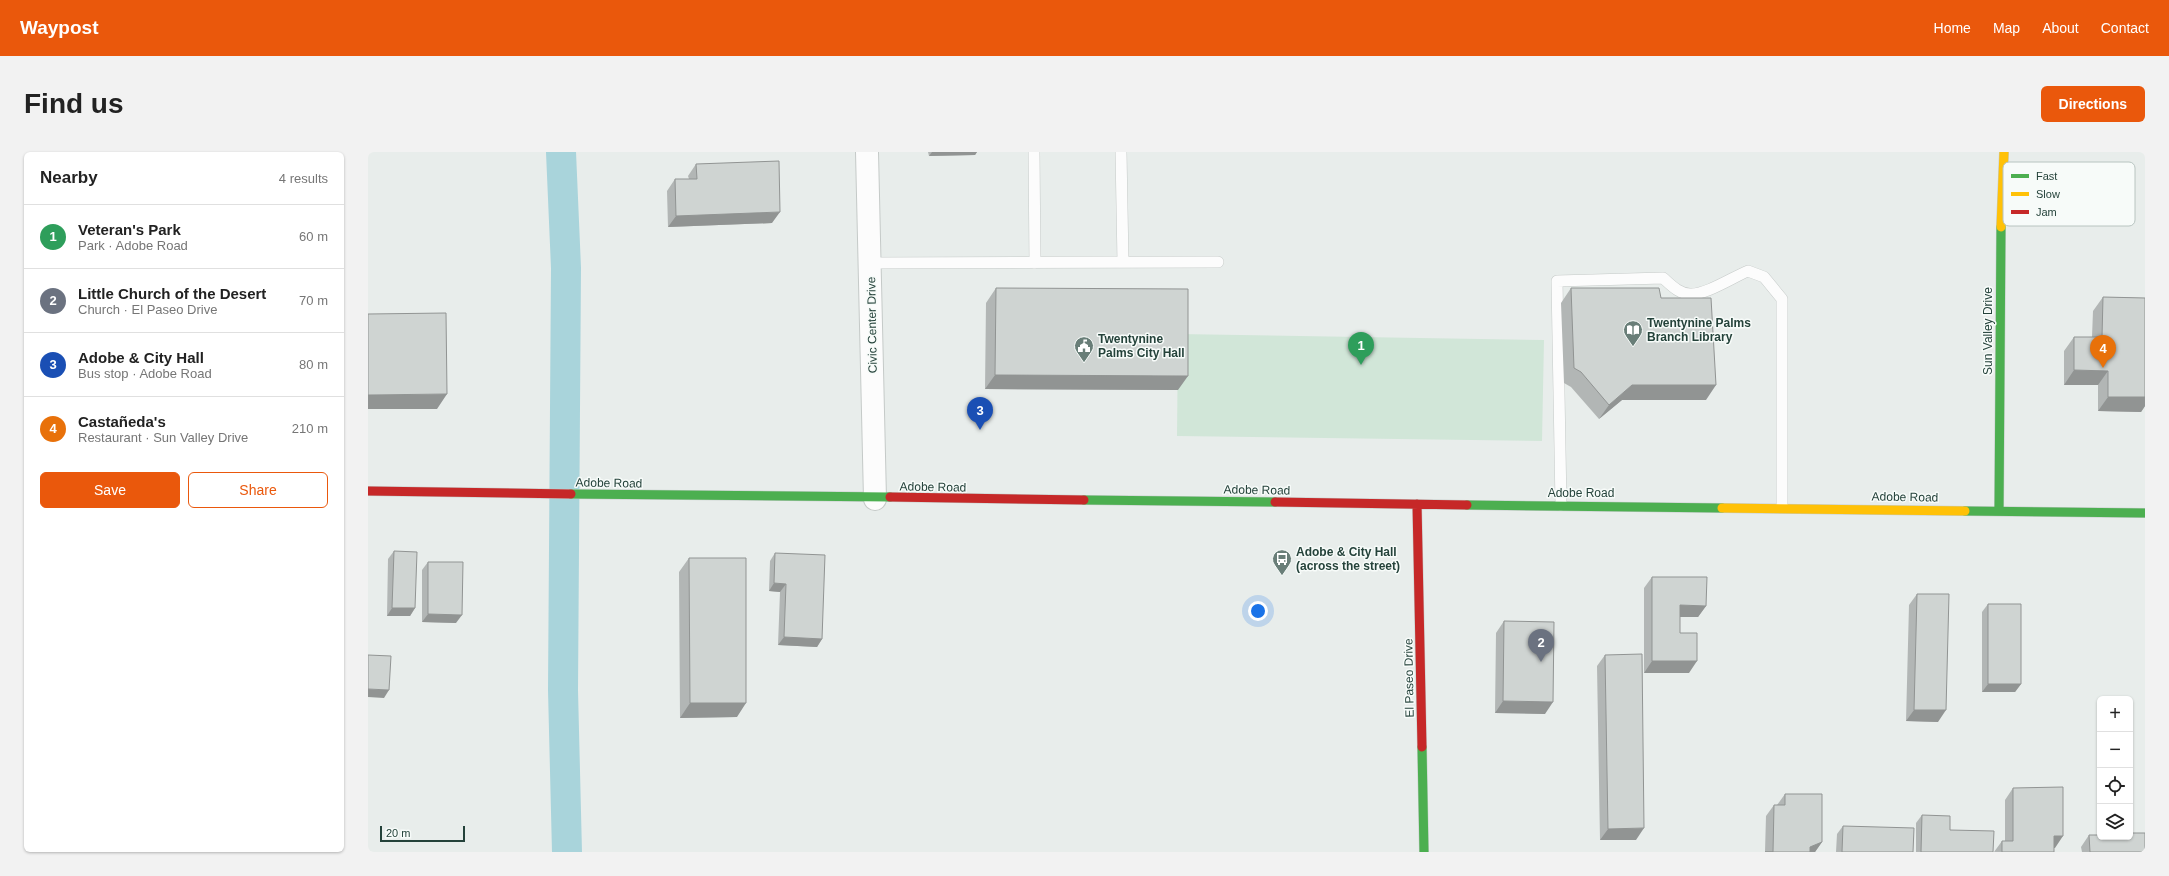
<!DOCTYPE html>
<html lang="en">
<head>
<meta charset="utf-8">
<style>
	body { margin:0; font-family:Arial,sans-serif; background:#f2f2f2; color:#222 }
	.controls { position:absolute; right:12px; bottom:12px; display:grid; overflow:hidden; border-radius:6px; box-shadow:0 1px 3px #0004 }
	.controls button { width:36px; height:36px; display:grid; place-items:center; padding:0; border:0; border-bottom:1px solid #e0e0e0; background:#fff; color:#222; font:20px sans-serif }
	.scale { position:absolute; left:12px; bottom:10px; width:85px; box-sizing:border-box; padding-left:4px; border:2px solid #24423a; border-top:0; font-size:11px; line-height:14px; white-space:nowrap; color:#24423a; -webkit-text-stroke:3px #f7fbf9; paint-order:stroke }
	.you { position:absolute; left:890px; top:459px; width:14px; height:14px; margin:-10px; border:3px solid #fff; border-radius:50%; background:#1a73e8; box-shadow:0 0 0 6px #1a73e833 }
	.badge { display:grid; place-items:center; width:26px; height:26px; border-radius:50%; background:#ea580c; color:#fff; font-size:13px; font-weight:700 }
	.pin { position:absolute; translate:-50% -33px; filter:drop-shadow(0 1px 2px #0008) }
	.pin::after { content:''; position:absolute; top:21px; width:14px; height:12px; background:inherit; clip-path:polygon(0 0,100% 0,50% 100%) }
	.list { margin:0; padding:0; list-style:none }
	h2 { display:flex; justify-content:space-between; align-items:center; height:52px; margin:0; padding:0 16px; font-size:17px }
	h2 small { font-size:13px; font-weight:400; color:#767676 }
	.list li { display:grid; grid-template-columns:26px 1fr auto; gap:12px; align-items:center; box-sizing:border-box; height:64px; padding:0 16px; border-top:1px solid #e0e0e0 }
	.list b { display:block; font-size:15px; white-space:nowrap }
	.list p { margin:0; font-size:13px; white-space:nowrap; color:#767676 }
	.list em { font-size:13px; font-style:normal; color:#767676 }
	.actions { display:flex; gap:8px; padding:12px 16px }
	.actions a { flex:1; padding:9px 0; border:1px solid #ea580c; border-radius:6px; text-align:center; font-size:14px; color:#ea580c }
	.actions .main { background:#ea580c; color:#fff }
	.icon { flex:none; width:22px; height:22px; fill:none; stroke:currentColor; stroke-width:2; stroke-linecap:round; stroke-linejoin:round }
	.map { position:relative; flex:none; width:1777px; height:700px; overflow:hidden; border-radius:6px }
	header { display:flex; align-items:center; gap:24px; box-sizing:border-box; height:56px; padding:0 20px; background:#ea580c; color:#fff }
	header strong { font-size:19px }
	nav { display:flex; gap:22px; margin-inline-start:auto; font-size:14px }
	.intro { display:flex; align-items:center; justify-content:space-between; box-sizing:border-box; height:96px; padding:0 24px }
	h1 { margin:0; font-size:28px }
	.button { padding:10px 18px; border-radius:6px; background:#ea580c; color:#fff; font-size:14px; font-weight:700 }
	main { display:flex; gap:24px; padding:0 24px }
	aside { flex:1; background:#fff; border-radius:6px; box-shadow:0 1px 3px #0004 }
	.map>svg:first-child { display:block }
	.green { fill:#d1e6d8 }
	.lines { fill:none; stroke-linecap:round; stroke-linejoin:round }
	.canal { stroke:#a9d4db; stroke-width:30 }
	.lane-casing { stroke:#c5cac8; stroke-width:12 }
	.street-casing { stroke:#c5cac8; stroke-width:24 }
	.fast-casing { stroke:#c3cbc8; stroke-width:10 }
	.slow-casing { stroke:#c3cbc8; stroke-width:10 }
	.jam-casing { stroke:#c3cbc8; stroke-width:10 }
	.lane { stroke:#fcfcfc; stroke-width:11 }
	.street { stroke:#fcfcfc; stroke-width:22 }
	.fast { stroke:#4caf50; stroke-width:9 }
	.slow { stroke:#ffc107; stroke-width:9 }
	.jam { stroke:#c62828; stroke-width:9 }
	.wall { fill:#b2b6b5 }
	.shaded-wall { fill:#919493 }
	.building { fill:#cfd4d2; stroke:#919493 }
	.labels { text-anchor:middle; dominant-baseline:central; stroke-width:3; stroke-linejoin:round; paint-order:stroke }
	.poi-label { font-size:12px; font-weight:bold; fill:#24423a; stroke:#f7fbf9; text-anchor:start }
	.street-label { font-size:12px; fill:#24423a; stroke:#f7fbf9 }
	.key { fill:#f7fbf9; stroke:#b8c4c0; stroke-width:1 }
	.key-label { font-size:11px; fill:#24423a }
</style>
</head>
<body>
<header>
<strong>Waypost</strong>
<nav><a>Home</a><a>Map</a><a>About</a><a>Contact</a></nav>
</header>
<div class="intro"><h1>Find us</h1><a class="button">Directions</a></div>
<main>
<aside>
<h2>Nearby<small>4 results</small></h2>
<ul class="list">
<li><span class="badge" style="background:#2e9e5b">1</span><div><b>Veteran's Park</b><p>Park · Adobe Road</p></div><em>60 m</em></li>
<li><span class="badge" style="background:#6b7280">2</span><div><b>Little Church of the Desert</b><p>Church · El Paseo Drive</p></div><em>70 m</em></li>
<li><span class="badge" style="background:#1a4fb4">3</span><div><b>Adobe &amp; City Hall</b><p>Bus stop · Adobe Road</p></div><em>80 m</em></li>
<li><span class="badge" style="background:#e8710a">4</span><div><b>Castañeda's</b><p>Restaurant · Sun Valley Drive</p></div><em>210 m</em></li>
</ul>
<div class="actions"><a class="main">Save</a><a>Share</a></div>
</aside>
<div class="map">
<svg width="1777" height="700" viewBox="0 0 1777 700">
	<rect width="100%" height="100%" fill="#e8edeb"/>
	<path class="green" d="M 810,182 L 1176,188 L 1174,289 L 809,284 Z"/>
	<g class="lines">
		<path class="canal" d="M 193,0 L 198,116 L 195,538 L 199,700"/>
		<defs>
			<path id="lane" d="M 666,0 L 667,111
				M 753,0 L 755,110
				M 503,111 L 850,110
				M 1193,353 L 1189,129 L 1295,126 C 1303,133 1311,142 1322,142 C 1338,143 1365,125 1380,119 L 1396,125 L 1414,147 L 1414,355"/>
			<path id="street" d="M 499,0 L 507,347"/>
			<path id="fast" d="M 203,342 L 522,345
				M 716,348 L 907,350
				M 1099,353 L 1354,356
				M 1597,359 L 1777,361
				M 1631,359 L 1633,75
				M 1054,595 L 1056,700"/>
			<path id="slow" d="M 1633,75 L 1636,0
				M 1354,356 L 1597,359"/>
			<path id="jam" d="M 0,339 L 203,342
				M 522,345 L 716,348
				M 907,350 L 1099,353
				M 1049,352 L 1054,595"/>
		</defs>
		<use href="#lane" class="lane-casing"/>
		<use href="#street" class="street-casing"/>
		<use href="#fast" class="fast-casing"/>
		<use href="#slow" class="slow-casing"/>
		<use href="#jam" class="jam-casing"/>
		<use href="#lane" class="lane"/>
		<use href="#street" class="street"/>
		<use href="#fast" class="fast"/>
		<use href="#slow" class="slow"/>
		<use href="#jam" class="jam"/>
	</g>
	<path class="wall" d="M 560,0 L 609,0 L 607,3 L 561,4 Z
		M 328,12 L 404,71 L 300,75 L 299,39 L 307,27 L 321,27 L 320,24 Z
		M 628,136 L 810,238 L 617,237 L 618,151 Z
		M 1203,136 L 1293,146 L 1338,248 L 1254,248 L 1231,267 L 1203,235 L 1196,231 L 1193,151 Z
		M 1735,145 L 1777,146 L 1777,254 L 1773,260 L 1730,259 L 1730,233 L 1696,233 L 1696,199 L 1706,185 L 1724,185 L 1725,159 Z
		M 26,399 L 47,456 L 42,464 L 19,464 L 20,407 Z
		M 407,401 L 454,487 L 449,495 L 410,493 L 412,440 L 401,439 L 402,409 Z
		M 321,406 L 369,565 L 312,566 L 311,420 Z
		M 60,410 L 88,471 L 54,470 L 54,418 Z
		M 1284,425 L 1338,454 L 1330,465 L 1312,465 L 1312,481 L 1321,521 L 1276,521 L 1276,436 Z
		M 1549,442 L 1570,570 L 1538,569 L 1541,453 Z
		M 1620,452 L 1653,532 L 1647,540 L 1614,540 L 1614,460 Z
		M 1136,469 L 1177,562 L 1127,561 L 1128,481 Z
		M 1237,503 L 1268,688 L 1232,688 L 1229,514 Z
		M 1645,636 L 1687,696 L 1686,696 L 1686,700 L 1626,700 L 1634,689 L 1637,689 L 1637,648 Z
		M 1417,642 L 1454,690 L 1447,700 L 1397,700 L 1398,664 L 1406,653 L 1409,653 Z
		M 1554,663 L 1582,678 L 1625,700 L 1548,700 L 1548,671 Z
		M 1475,674 L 1545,700 L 1468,700 L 1469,682 Z
		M 1721,683 L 1777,700 L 1714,700 L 1713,695 Z"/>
	<path class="shaded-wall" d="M 564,0 L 609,0 L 607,3 L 561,4 Z
		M 412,60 L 404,71 L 300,75 L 308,64 Z
		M 1706,218 L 1740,219 L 1730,233 L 1696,233 Z
		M 627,223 L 820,224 L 810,238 L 617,237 Z
		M 1264,233 L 1348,233 L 1338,248 L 1254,248 L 1231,267 L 1241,253 Z
		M 79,242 L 69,257 L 0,257 L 0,243 Z
		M 1740,245 L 1777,245 L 1777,254 L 1773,260 L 1730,259 Z
		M 406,431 L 418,432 L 412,440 L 401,439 Z
		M 1312,453 L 1338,454 L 1330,465 L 1304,465 Z
		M 24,456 L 47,456 L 42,464 L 19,464 Z
		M 60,462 L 94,463 L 88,471 L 54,470 Z
		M 416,485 L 454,487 L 449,495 L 410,493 Z
		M 1284,509 L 1329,509 L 1321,521 L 1276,521 Z
		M 1620,532 L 1653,532 L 1647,540 L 1614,540 Z
		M 0,537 L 21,538 L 16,546 L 0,545 Z
		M 1135,549 L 1185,550 L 1177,562 L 1127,561 Z
		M 322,551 L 378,551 L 369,565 L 312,566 Z
		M 1546,558 L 1578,558 L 1570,570 L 1538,569 Z
		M 1276,676 L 1268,688 L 1232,688 L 1240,677 Z
		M 1686,684 L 1695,684 L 1687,696 L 1678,696 Z
		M 1454,690 L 1447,700 L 1438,700 L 1442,695 Z"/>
	<path class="building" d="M 411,9 L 412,60 L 308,64 L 307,27 L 329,27 L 328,12 Z
		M 628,136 L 820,137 L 820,224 L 627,223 Z
		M 1203,136 L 1291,136 L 1293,146 L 1343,146 L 1348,233 L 1264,233 L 1241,253 L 1213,220 L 1206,216 Z
		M 1735,145 L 1777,146 L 1777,245 L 1740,245 L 1740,219 L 1706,218 L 1706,185 L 1734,185 Z
		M 78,161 L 79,242 L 0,243 L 0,162 Z
		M 26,399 L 49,400 L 47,456 L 24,456 Z
		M 407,401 L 457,403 L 454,487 L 416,485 L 418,432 L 406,431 Z
		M 321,406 L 378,406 L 378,551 L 322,551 Z
		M 60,410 L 95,410 L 94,463 L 60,462 Z
		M 1284,425 L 1339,425 L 1338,454 L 1312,453 L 1312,481 L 1329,481 L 1329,509 L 1284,509 Z
		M 1549,442 L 1581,442 L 1578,558 L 1546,558 Z
		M 1620,452 L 1653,452 L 1653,532 L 1620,532 Z
		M 1136,469 L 1186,470 L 1185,550 L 1135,549 Z
		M 1274,502 L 1276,676 L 1240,677 L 1237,503 Z
		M 0,503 L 23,504 L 21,538 L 0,537 Z
		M 1695,635 L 1695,684 L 1686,684 L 1686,700 L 1634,700 L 1634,689 L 1645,689 L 1645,636 Z
		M 1417,642 L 1454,642 L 1454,690 L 1442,695 L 1442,700 L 1397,700 L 1405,700 L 1406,653 L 1417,653 Z
		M 1554,663 L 1582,664 L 1582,678 L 1626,679 L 1625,700 L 1553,700 Z
		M 1475,674 L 1546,676 L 1545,700 L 1474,700 Z
		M 1762,681 L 1777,681 L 1777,700 L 1722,700 L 1721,683 L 1732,683 L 1732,685 L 1762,685 Z"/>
	<defs>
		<symbol id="library-pin" viewBox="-11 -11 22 30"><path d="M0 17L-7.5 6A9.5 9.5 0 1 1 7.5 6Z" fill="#697e78" stroke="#f7fbf9"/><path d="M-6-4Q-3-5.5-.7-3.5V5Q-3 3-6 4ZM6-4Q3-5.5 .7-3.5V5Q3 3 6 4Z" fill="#fff"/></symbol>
		<symbol id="civic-pin" viewBox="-11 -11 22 30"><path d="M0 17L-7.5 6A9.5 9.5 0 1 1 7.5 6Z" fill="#697e78" stroke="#f7fbf9"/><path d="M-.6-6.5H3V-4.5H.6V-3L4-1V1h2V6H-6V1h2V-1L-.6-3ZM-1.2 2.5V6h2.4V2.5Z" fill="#fff"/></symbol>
		<symbol id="bus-pin" viewBox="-11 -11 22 30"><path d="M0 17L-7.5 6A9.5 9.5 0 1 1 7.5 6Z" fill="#697e78" stroke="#f7fbf9"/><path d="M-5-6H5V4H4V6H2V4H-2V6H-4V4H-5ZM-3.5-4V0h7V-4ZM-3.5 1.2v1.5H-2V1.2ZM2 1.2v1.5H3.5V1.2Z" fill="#fff"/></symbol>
	</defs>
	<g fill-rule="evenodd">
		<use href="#library-pin" x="1254" y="167" width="22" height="30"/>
		<use href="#civic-pin" x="705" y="183" width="22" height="30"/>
		<use href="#bus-pin" x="903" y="396" width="22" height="30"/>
	</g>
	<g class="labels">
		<g class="poi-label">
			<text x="1279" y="171">Twentynine Palms<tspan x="1279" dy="14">Branch Library</tspan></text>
			<text x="730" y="187">Twentynine<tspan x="730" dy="14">Palms City Hall</tspan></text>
			<text x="928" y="400">Adobe &amp; City Hall<tspan x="928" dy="14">(across the street)</tspan></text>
		</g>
		<g class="street-label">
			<text transform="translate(504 173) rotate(-91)">Civic Center Drive</text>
			<text transform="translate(1620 179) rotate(-90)">Sun Valley Drive</text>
			<text transform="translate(241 331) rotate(1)">Adobe Road</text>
			<text transform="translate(565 335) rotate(1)">Adobe Road</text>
			<text transform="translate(889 338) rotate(1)">Adobe Road</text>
			<text x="1213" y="341">Adobe Road</text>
			<text transform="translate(1537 345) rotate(1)">Adobe Road</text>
			<text transform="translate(1041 526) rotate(-91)">El Paseo Drive</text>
		</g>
	</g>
	<rect x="1635" y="10" width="132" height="64" rx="6" class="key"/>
	<rect x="1643" y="22" width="18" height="4" fill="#4caf50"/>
	<rect x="1643" y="40" width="18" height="4" fill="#ffc107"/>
	<rect x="1643" y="58" width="18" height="4" fill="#c62828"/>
	<g class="key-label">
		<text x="1668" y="28">Fast</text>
		<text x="1668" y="46">Slow</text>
		<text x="1668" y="64">Jam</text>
	</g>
</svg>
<div class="controls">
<button>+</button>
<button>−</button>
<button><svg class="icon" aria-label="locate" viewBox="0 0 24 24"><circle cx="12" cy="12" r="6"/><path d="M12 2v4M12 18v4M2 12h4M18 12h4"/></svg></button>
<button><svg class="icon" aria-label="layers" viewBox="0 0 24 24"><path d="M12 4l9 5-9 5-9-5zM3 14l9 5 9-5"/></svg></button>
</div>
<div class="scale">20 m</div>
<div class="you"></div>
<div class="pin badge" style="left:993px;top:213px;background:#2e9e5b">1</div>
<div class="pin badge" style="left:1173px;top:510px;background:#6b7280">2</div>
<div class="pin badge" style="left:612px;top:278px;background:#1a4fb4">3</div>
<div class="pin badge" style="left:1735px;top:216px;background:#e8710a">4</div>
</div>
</main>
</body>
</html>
